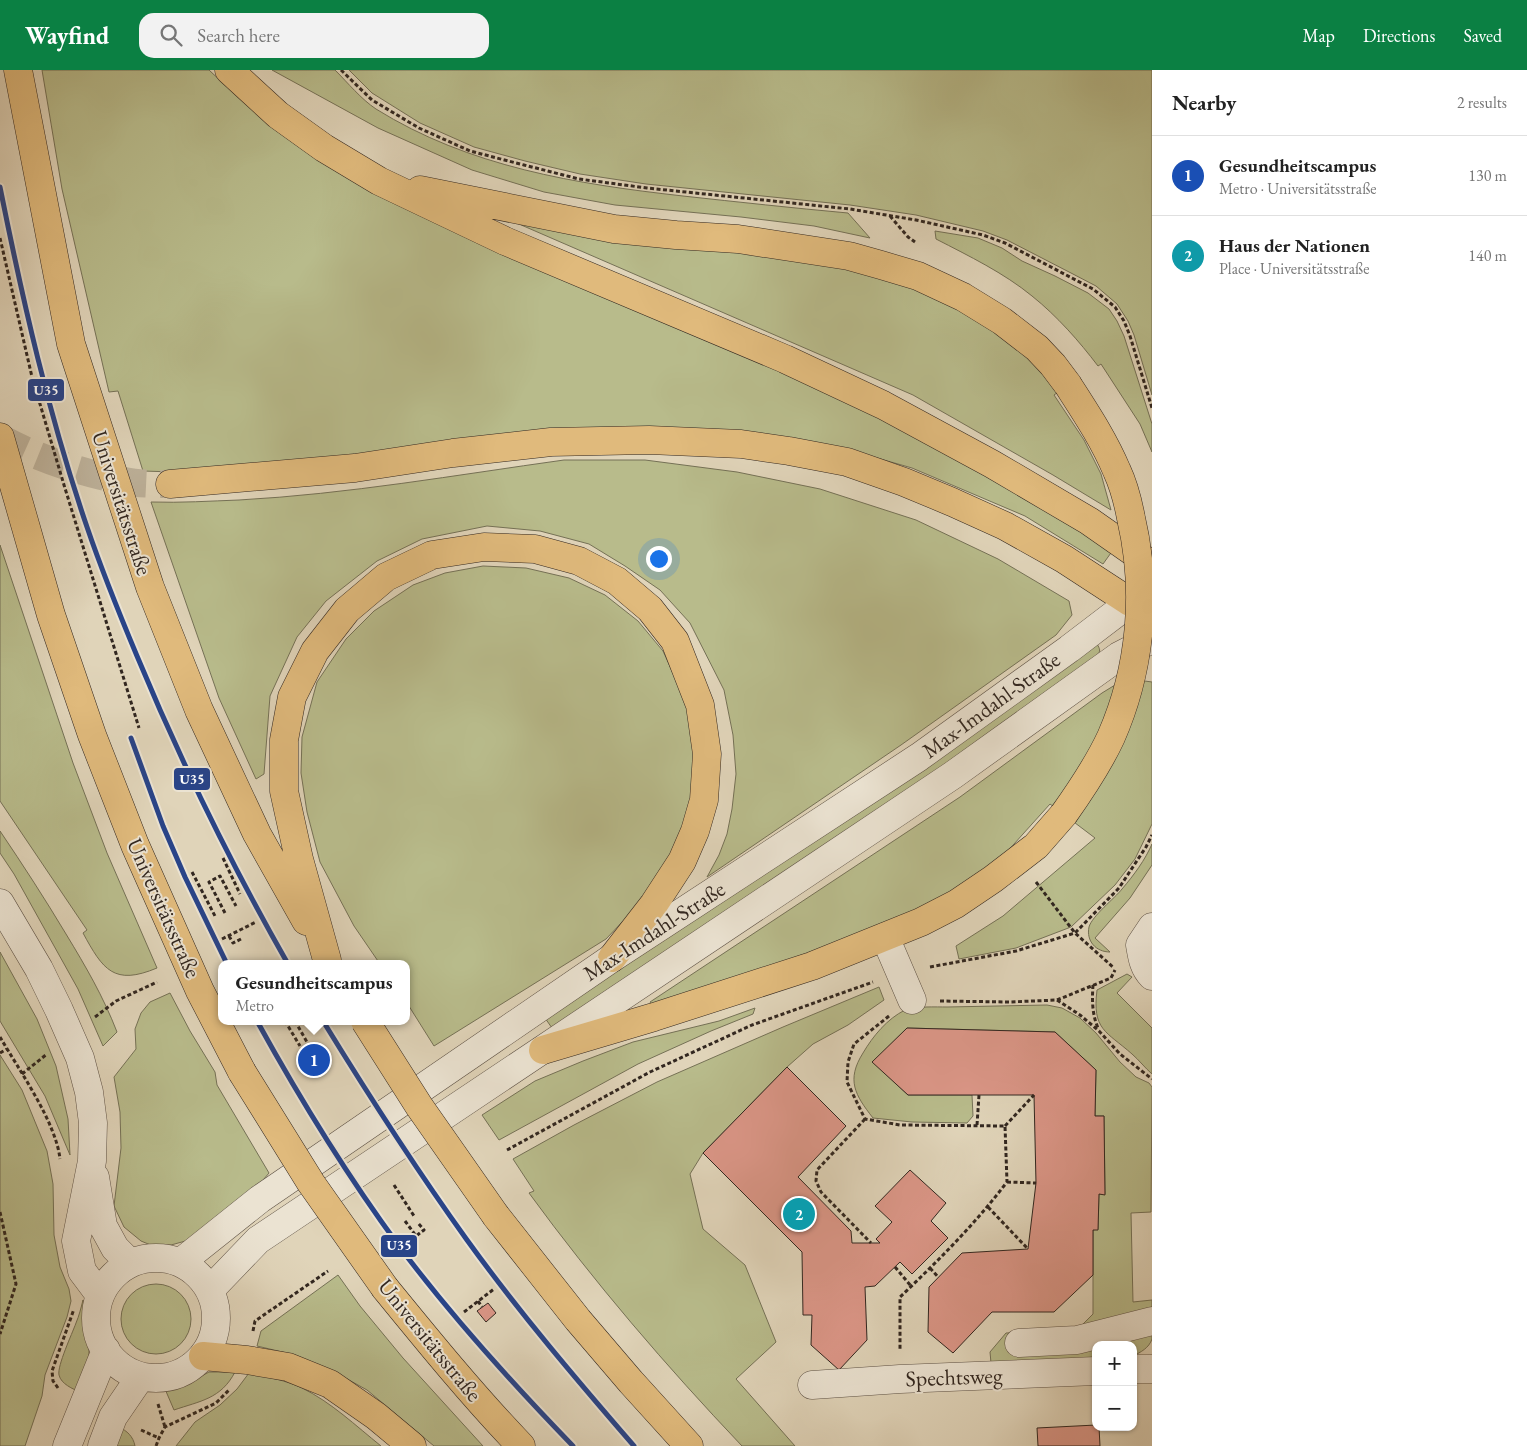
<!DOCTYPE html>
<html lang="en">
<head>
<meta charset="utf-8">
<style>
	body { margin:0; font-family:"EB Garamond",serif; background:#f2f2f2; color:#222 }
	.controls { position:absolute; right:15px; bottom:15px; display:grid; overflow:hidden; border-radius:10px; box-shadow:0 1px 4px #0004 }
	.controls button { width:45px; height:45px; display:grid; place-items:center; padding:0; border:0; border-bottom:1px solid #e0e0e0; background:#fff; color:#222; font:25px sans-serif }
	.you { position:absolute; left:658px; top:488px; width:18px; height:18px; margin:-12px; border:4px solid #fff; border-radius:50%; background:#1a73e8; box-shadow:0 0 0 8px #1a73e833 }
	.badge { display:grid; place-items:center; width:32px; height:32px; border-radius:50%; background:#0b8043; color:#fff; font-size:16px; font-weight:700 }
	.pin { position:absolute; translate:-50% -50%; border:2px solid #fff; box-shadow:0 1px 5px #0006 }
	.popup { position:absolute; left:218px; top:890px; width:192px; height:65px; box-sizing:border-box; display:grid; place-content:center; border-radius:10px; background:#fff; filter:drop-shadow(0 1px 4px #0005); font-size:16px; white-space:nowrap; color:#767676 }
	.popup b { font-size:19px; color:#222 }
	.popup::after { content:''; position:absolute; left:50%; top:100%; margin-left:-10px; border:10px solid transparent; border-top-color:#fff }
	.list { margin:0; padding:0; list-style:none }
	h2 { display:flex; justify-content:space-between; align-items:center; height:65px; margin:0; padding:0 20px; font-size:21px }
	h2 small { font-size:16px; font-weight:400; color:#767676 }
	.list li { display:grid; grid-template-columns:32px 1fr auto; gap:15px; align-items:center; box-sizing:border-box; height:80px; padding:0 20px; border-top:1px solid #e0e0e0 }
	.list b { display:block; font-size:19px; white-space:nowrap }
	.list p { margin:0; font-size:16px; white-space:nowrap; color:#767676 }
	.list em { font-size:16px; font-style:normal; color:#767676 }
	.icon { flex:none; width:28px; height:28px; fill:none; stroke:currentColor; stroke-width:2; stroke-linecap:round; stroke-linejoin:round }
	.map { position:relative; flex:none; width:1152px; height:1376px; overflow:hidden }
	header { display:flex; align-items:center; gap:30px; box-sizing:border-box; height:70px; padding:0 25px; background:#0b8043; color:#fff }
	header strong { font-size:24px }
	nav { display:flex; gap:28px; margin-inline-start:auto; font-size:18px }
	.search { width:350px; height:45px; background:#f2f2f2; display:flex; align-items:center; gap:12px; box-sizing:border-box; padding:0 18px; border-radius:15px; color:#767676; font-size:19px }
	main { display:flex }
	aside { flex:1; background:#fff }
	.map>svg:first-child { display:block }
	.green { fill:#b8bb8b; stroke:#757156 }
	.building { fill:#db9687; stroke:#322720 }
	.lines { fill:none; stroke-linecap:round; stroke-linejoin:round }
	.highway-tunnel { stroke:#bdb19a; stroke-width:28; stroke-dasharray:28 14; stroke-linecap:butt }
	.minor-casing { stroke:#5e5246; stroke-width:29 }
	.highway-casing { stroke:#322720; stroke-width:29 }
	.path { stroke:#322720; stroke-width:3; stroke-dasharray:4 2.5; stroke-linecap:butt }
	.minor { stroke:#ebe3d2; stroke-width:28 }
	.highway { stroke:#e0ba7c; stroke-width:28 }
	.highway-bridge-casing { stroke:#322720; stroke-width:29; stroke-linecap:butt }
	.highway-bridge { stroke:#e0ba7c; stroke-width:28 }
	.metro-1-casing { stroke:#ebe3d2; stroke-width:9 }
	.metro-1 { stroke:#294488; stroke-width:5 }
	.labels { text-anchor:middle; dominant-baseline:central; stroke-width:4; stroke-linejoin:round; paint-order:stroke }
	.street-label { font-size:22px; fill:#322720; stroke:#ebe3d2 }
	.line-badge { stroke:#ebe3d2; stroke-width:2 }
	.badge-label { font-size:14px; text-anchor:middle; font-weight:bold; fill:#fff }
</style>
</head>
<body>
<header>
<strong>Wayfind</strong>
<div class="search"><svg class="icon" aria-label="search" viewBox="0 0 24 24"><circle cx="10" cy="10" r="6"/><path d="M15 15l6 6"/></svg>Search here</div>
<nav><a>Map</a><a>Directions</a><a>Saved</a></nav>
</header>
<main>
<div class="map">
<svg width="1152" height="1376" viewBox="0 0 1152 1376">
	<rect width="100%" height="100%" fill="#e0d4b9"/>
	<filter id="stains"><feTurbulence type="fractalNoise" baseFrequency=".004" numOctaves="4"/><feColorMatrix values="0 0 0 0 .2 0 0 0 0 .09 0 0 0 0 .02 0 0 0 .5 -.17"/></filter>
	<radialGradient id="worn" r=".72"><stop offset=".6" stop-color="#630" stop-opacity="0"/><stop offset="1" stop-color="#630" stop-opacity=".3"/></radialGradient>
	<path class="green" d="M 42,0 L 209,0 L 243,32 L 291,70 L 880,344 L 1113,480 L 1103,494 L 1025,446 L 912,398 L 842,378 L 354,386 L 173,402 L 143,401 L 118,321 L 109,322 L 62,119 Z
		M 272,0 L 335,0 C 348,13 361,29 376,39 C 469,97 576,114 683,126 C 738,132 793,138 848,143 L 870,168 L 814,156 L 741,147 L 615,135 L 544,122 L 472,100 L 378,58 Z
		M 349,0 L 1152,0 L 1152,325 L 1134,265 L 1128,251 L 1117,234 L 1096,216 L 1071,203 L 1007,170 L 983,161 L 916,145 L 850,135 L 646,114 L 580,104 L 525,91 L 474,77 L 420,53 L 372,23 Z
		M 512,151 L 808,187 L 919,216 L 1002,263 L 1061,320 L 1054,325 L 1084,370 L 1101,404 L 1111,440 L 1053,405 L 913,325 Z
		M 935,161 L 978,168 L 1002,178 L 1022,191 L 1055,206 L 1088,223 L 1109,239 L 1117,251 L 1124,266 L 1152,354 L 1152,382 L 1140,354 L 1101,294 L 1098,296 C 1079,271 1057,246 1032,226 C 1004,203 969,186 936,169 Z
		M 564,390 L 645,390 L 737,402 L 820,419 L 916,450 L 998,489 L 1069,531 L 1072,545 L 1056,565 L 901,675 L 707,807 L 719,785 L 727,764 L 732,739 L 736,704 L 733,665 L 724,620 L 690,553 L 660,520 L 625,496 L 589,474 L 540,461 L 487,456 L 422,469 L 377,491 L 326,531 L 297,567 L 270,626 L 264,704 L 256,709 L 219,628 L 151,432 C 181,433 210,431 239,430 C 348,424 456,405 564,390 Z
		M 0,475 L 73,693 L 107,783 L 157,898 C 114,916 103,900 83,863 L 87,860 L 0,731 Z
		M 483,496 L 526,498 L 569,508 L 605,525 L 638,551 L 663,581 L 689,639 L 697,684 L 688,758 L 644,829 L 606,869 L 434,976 L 407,933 L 406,894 L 380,894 L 354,856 L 320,792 L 307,742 L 301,703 L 302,667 L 317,612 L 346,569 L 374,541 L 413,515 L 445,503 Z
		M 1097,574 C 1100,579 1101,581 1097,585 L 1018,646 L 552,958 L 545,948 Z
		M 1130,609 L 1152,612 L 1152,754 L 1135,789 L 1115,815 L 1071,857 L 1016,878 L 959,889 L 956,876 L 1003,846 L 1095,768 L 1050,734 L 987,804 L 913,846 L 653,937 L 650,932 L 960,727 L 1102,623 L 1115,615 Z
		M 0,761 C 23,795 45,829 66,864 C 86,897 103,926 117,962 L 103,976 L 78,919 L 14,804 L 0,783 Z
		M 1152,774 L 1152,795 L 1130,828 L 1095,868 L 1110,882 C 1096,882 1086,871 1089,857 C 1092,846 1115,828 1122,819 C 1134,805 1145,790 1152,774 Z
		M 0,882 L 37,949 L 56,996 L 68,1049 L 70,1085 L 45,1026 L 0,951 Z
		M 1127,904 L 1132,907 L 1117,923 L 1152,958 L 1152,1004 C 1145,998 1139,990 1132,984 C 1106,961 1092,960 1097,920 Z
		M 879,917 L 884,930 L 848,955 L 813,974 L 787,997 L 703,1083 L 690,1104 L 703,1159 L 745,1195 L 776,1272 L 736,1309 L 795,1376 L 742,1376 C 666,1296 594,1212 529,1123 L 534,1121 L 513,1089 L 574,1055 L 657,1012 L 783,957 Z
		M 170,923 L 190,961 L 215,1002 L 217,1015 L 269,1103 L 258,1116 L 189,1170 L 171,1175 L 153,1176 L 141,1171 L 124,1157 L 114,1136 L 121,1078 L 120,1042 L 114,1007 L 136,979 L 135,959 L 141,943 L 150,932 Z
		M 1047,935 L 1062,938 L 1080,948 L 1096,963 L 1120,992 L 1136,1007 L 1149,1013 L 1152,1017 L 1151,1142 L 1131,1143 L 1133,1232 L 1152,1230 L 1152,1269 C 1149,1278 1141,1282 1133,1286 L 1133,1275 L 1096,1275 L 1096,1289 L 991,1293 L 990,1282 L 1006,1263 L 1077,1260 L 1093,1244 L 1093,1160 L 1098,1159 L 1099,1124 L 1105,1124 L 1104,1046 L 1095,1046 L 1096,1000 L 1055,962 L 907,958 L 873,992 L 908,1025 L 972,1025 L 973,1046 L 967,1053 L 912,1052 L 873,1048 C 855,1025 846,1010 863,983 C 873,966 887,949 905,940 C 916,936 936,937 947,937 C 980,936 1014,936 1047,935 Z
		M 755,938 L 753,944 L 711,961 L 638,994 L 499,1070 L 482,1045 L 535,1011 L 583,991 L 633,972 L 719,951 Z
		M 0,985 L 22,1020 L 47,1081 L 53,1114 L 54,1165 L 60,1197 L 69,1219 L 71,1231 L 67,1247 L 45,1305 L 42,1326 L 25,1376 L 0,1376 Z
		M 338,1205 L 360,1236 L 403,1288 L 483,1376 L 434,1376 L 367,1320 L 331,1300 L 295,1285 L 257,1276 L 261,1261 Z
		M121 1249a35 35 0 1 1 70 0a35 35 0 1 1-70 0Z
		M 83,1230 L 85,1244 L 85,1259 L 89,1275 L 89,1288 L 80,1322 C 73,1319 61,1314 59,1305 C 57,1296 72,1264 76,1253 C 79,1246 81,1238 83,1230 Z
		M 209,1302 L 235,1302 C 221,1329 200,1331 174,1340 L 165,1319 L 187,1314 Z
		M 249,1303 C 267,1307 285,1310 302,1318 C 331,1332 356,1356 381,1376 L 176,1376 L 195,1352 L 220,1335 L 237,1319 Z
		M 119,1357 C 127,1361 133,1366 135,1376 L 112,1376 Z"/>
	<path class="building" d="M 907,958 L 1055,962 L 1096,1000 L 1095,1046 L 1104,1046 L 1105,1125 L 1099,1124 L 1098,1160 L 1093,1160 L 1093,1205 L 1054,1242 L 992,1242 L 953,1283 L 928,1262 L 929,1217 L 962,1183 L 1028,1179 L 1036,1113 L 1034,1025 L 908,1025 L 872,992 Z
		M 787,997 L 846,1056 L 798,1107 L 851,1161 L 852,1173 L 880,1173 L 876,1169 L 892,1152 L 875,1136 L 910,1100 L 946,1133 L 931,1151 L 948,1168 L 912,1204 L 900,1192 L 875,1216 L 865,1217 L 867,1270 L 839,1300 L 811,1275 L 812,1245 L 803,1245 L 802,1182 L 703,1083 Z
		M 488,1233 L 496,1243 L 486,1252 L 477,1241 Z
		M 1096,1355 L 1096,1357 L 1099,1357 L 1100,1376 L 1038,1376 L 1037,1358 Z"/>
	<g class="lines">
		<path class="highway-tunnel" d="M 0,368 C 38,388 81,403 124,411 C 138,414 155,414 170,414"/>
		<defs>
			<path id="minor" d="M 0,833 L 39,899 L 59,940 L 80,988 L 89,1022 L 93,1053 L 92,1091 L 76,1171 L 82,1201 L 100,1225
				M 1152,857 L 1140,875 C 1142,886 1143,897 1152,906
				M 885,867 L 912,930
				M 95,1107 L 103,1156 L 115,1178 L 130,1193
				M96 1248a60 60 0 1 1 120 0a60 60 0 1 1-120 0Z
				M 181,1192 L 260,1129 L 612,888 L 919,687 L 1069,579 L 1149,518
				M 210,1220 L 258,1170 L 953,705 L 1119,586 L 1152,569
				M 1019,1273 L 1077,1270 L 1152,1251
				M 1133,1299 L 1152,1299
				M 812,1315 L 900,1309 L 1096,1301
				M 67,1376 L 106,1280
				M 102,1376 L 113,1347 L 141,1306"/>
			<path id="highway" d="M 18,0 L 71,274 L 150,517 L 199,640 L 257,764 L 306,851
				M 229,0 L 278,45 L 324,78 L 379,111 L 505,171 L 785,289 L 883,335 L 992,394 L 1089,451 L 1152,495
				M 420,120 L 614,159 L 676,165 L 738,169 L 849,186 L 881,195 L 918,206 L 963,227 L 1002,251 L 1037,278 L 1053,295 L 1068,315
				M 0,367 L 51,545 L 92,665 L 135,775 L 200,921 L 242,1002
				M 170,414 L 355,398 L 453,383 L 551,372 L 649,370 L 741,374 L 789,381 L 847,392 L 904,412 L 952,432 L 1005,456 L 1064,489 L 1130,532
				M 327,890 L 299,789 L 284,721 L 284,670 L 292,627 L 315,581 L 347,540 L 386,507 L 432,485 L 484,477 L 535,479 L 579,491 L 617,511 L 650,539 L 675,571 L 700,635 L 707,684 L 704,730 L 695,761 L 682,791 L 654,834 L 612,888
				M 543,980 L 654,947 L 812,896 L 921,852 L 956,834 L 993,809 L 1036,776 L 1064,744
				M 496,1146 L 578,1250 L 631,1312 L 689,1376
				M 385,1218 C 429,1272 473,1326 521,1376
				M 203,1286 L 247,1290 L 288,1297 L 330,1314 L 376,1346 L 412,1376"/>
		</defs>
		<use href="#minor" class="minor-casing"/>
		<use href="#highway" class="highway-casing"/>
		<path class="path" d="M 341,0 L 372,30 L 419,58 L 470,81 L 524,95 L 579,109 L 647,118 L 850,139 L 916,150 L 983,165 L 1005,173 L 1093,219 L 1115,237 L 1124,251 L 1130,266 L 1152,338
			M 890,146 L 908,167 L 915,172
			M 0,168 L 32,307 L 64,415 L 139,658
			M 223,788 L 240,824
			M 192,802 L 215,846
			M 1036,812 L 1075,863 L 1114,898
			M 225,843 L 209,812 L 220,806 L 236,836
			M 229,866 L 233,873 L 243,868
			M 222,869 L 256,852
			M 930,897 L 1016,881 L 1075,863 L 1119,818 L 1146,777 L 1152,765
			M 1093,915 C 1092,930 1092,944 1098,958
			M 1057,930 L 1080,945 L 1099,961 L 1120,984 L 1152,1009
			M 940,931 L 1009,932 L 1057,930 L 1111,908 L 1115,900
			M 889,946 L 854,974 L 848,992 L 847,1012 L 865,1049 L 900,1055 L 1005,1056 L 1007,1112 C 975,1154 938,1191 900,1227 L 900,1279
			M 95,947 L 116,931 L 157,912
			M 285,951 L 300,976
			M 295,951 L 307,972
			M 0,967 C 19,1000 56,1052 60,1089
			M 0,983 L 7,979
			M 22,1004 L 47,984
			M 865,1049 L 817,1100 L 816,1111 L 821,1122 L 871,1173
			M 977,1055 L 979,1025
			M 1005,1056 L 1034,1025
			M 507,1080 L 650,1002 L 752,955 L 873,912
			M 1007,1112 L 1036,1113
			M 394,1115 L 414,1146
			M 988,1137 L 1028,1179
			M 0,1142 L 16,1214 L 0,1264
			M 405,1151 L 416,1166 L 424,1160 L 418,1153
			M 895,1197 L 911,1216
			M 930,1198 L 938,1207
			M 478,1231 L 482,1237
			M 464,1242 L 494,1219
			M 253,1261 L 255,1251 L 328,1201
			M 58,1318 L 53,1311 L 52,1301 L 74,1239
			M 158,1334 L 165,1357
			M 141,1360 L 159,1368
			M 156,1376 L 159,1368 L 165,1357 L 216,1333 L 230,1319"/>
		<use href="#minor" class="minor"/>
		<use href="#highway" class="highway"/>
		<defs>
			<path id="highway-bridge" d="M 1064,744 C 1081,720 1098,695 1111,667 C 1141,599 1148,521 1131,448 C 1128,432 1124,416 1117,401 C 1104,370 1086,343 1068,315
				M 365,951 L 419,1036 L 496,1146
				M 242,1002 L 311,1113 L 385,1218"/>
		</defs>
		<use href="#highway-bridge" class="highway-bridge-casing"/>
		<use href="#highway-bridge" class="highway-bridge"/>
		<defs>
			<path id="metro-1" d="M 0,117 C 23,232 49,346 87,457 C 102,501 119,543 137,586 C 181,692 231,794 288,894
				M 131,668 L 163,756 L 185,807 L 227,894
				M 257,951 C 300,1029 346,1104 399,1176 C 452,1247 511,1312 573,1376
				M 323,951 C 369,1026 416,1099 467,1170 C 519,1242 576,1309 634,1376"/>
		</defs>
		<use href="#metro-1" class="metro-1-casing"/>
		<use href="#metro-1" class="metro-1"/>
	</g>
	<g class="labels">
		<g class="street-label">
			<text transform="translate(122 433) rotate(72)">Universitätsstraße</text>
			<text transform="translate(991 635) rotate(-36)">Max-Imdahl-Straße</text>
			<text transform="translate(164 838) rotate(66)">Universitätsstraße</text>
			<text transform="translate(654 861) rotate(-33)">Max-Imdahl-Straße</text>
			<text transform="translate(430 1270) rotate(51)">Universitätsstraße</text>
			<text transform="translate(954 1307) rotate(-2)">Spechtsweg</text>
		</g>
	</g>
	<g class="line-badge">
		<rect x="27" y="308" width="38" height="24" rx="5" fill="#294488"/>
		<rect x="173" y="697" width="38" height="24" rx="5" fill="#294488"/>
		<rect x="380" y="1164" width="38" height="24" rx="5" fill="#294488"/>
	</g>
	<g class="badge-label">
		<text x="46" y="325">U35</text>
		<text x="192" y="714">U35</text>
		<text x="399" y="1180">U35</text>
	</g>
	<rect width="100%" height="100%" filter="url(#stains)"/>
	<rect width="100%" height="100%" fill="url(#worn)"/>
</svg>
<div class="controls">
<button>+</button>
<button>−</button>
</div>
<div class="you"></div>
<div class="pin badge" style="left:314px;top:990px;background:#1a4fb4">1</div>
<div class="popup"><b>Gesundheitscampus</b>Metro</div>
<div class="pin badge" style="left:799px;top:1144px;background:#0f9aa8">2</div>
</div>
<aside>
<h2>Nearby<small>2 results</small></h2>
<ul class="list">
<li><span class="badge" style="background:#1a4fb4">1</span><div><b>Gesundheitscampus</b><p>Metro · Universitätsstraße</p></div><em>130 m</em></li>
<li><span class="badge" style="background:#0f9aa8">2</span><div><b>Haus der Nationen</b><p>Place · Universitätsstraße</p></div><em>140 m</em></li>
</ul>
</aside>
</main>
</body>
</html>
